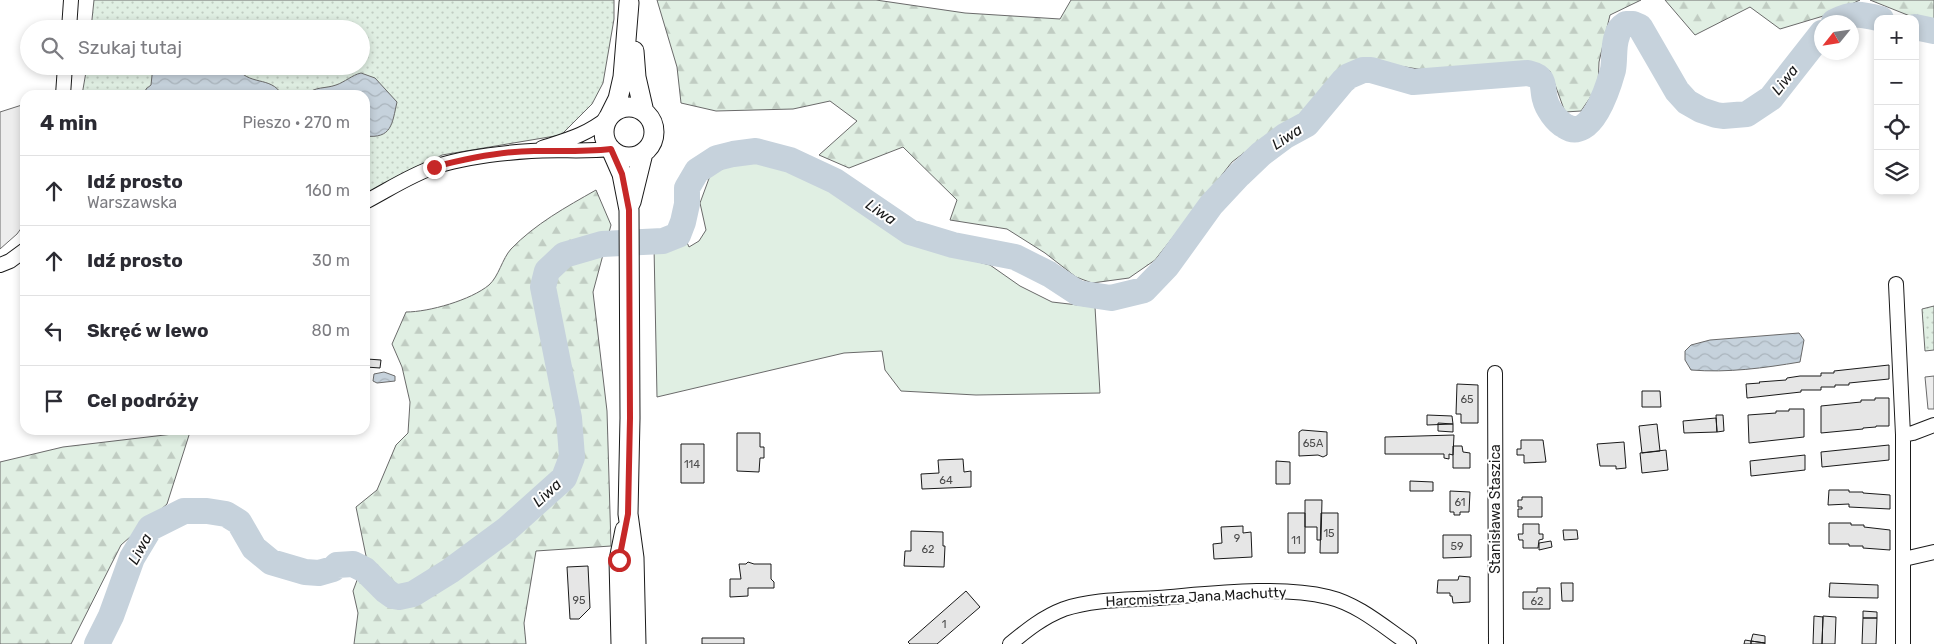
<!DOCTYPE html>
<html lang="pl">
<head>
<meta charset="utf-8">
<style>
	body { margin:0; font-family:Rubik,sans-serif; background:#f2f2f3; color:#2b2b33 }
	.controls { position:absolute; right:15px; top:15px; display:grid; overflow:hidden; border-radius:10px; box-shadow:0 2px 8px #0003 }
	.controls button { width:45px; height:45px; display:grid; place-items:center; padding:0; border:0; border-bottom:1px solid #e1e1e2; background:#fff; color:#2b2b33; font:25px sans-serif }
	.compass { position:absolute; left:1814px; top:15px; width:45px; height:45px; border-radius:50%; background:#fff; box-shadow:0 2px 8px #0003; rotate:240deg }
	.stop { position:absolute; width:15px; height:15px; margin:-11px; border:4px solid #c62828; border-radius:50%; background:#fff }
	.stop.end { background:#c62828; border-color:#fff; box-shadow:0 1px 5px #0008 }
	.list { margin:0; padding:0; list-style:none }
	h2 { display:flex; justify-content:space-between; align-items:center; height:65px; margin:0; padding:0 20px; font-size:21px }
	h2 small { font-size:16px; font-weight:400; color:#7c7c81 }
	.list li { display:grid; grid-template-columns:32px 1fr auto; gap:15px; align-items:center; box-sizing:border-box; height:70px; padding:0 20px; border-top:1px solid #e1e1e2 }
	.list b { display:block; font-size:19px; white-space:nowrap }
	.list p { margin:0; font-size:16px; white-space:nowrap; color:#7c7c81 }
	.list em { font-size:16px; font-style:normal; color:#7c7c81 }
	.icon { flex:none; width:28px; height:28px; fill:none; stroke:currentColor; stroke-width:2; stroke-linecap:round; stroke-linejoin:round }
	.map { position:relative; flex:none; width:1934px; height:644px; overflow:hidden }
	.search { position:absolute; background:#fff; box-shadow:0 2px 8px #0003; left:20px; top:20px; width:350px; height:55px; display:flex; align-items:center; gap:12px; box-sizing:border-box; padding:0 18px; border-radius:28px; color:#7c7c81; font-size:19px }
	.panel { position:absolute; background:#fff; box-shadow:0 2px 8px #0003; left:20px; top:90px; width:350px; height:345px; border-radius:15px }
	.map>svg:first-child { display:block }
	.forest { fill:url(#forest-firs); stroke:#6a6a6a }
	.park { fill:url(#park-dots); stroke:#6a6a6a }
	.garden { fill:#e0efe3; stroke:#6a6a6a }
	.parking { fill:#ededed; stroke:#6a6a6a }
	.water { fill:url(#water-waves); stroke:#6a6a6a }
	.lines { fill:none; stroke-linecap:round; stroke-linejoin:round }
	.river { stroke:#c6d2dc; stroke-width:26 }
	.building { fill:#e6e6e6; stroke:#1a1a1a }
	.minor-casing { stroke:#1a1a1a; stroke-width:16 }
	.secondary-casing { stroke:#1a1a1a; stroke-width:21 }
	.minor { stroke:#fff; stroke-width:14 }
	.secondary { stroke:#fff; stroke-width:19 }
	.route { stroke:#c62828; stroke-width:6 }
	.labels { text-anchor:middle; dominant-baseline:central; stroke-width:4; stroke-linejoin:round; paint-order:stroke }
	.number-label { font-size:11px; fill:#4d4d4d }
	.street-label { font-size:14px; fill:#1a1a1a; stroke:#fff }
	.water-label { font-size:15px; font-style:italic; fill:#1a1a1a; stroke:#fff }
</style>
</head>
<body>
<div class="map">
<svg width="1934" height="644" viewBox="0 0 1934 644">
	<defs>
		<pattern id="forest-firs" width="22" height="20" patternUnits="userSpaceOnUse" patternTransform="scale(1.25)"><rect width="22" height="20" fill="#e0efe3"/><path d="M5 1l3.5 6h-7zM16 11l3.5 6h-7z" fill="#c0ccc2"/></pattern>
		<pattern id="park-dots" width="8" height="8" patternUnits="userSpaceOnUse" patternTransform="scale(1.25)"><rect width="8" height="8" fill="#e0efe3"/><path d="M2 2h.1M6 6h.1" fill="none" stroke="#c0ccc2" stroke-width="1.8" stroke-linecap="round"/></pattern>
		<pattern id="water-waves" width="16" height="10" patternUnits="userSpaceOnUse" patternTransform="scale(1.25)"><rect width="16" height="10" fill="#c6d2dc"/><path d="M0 5q4-4 8 0t8 0" fill="none" stroke="#aab4bc"/></pattern>
	</defs>
	<rect width="100%" height="100%" fill="#fff"/>
	<path class="forest" d="M 657,0 L 876,0 L 965,13 L 1060,19 L 1071,0 L 1641,0 L 1610,15 L 1599,62 L 1598,86 L 1581,111 L 1565,112 L 1550,71 L 1484,67 L 1424,70 L 1374,62 L 1327,84 L 1306,113 L 1278,127 L 1232,162 L 1155,260 L 1129,278 L 1092,283 L 1076,277 L 1045,253 L 1007,229 L 950,220 L 957,200 L 903,147 L 849,168 L 819,155 L 857,121 L 830,101 L 793,109 L 716,111 L 681,103 L 677,67 Z
		M 1665,0 L 1860,0 L 1830,14 L 1780,29 L 1750,7 L 1695,35 Z
		M 1870,0 L 1934,0 L 1934,19 L 1925,22 Z
		M 596,190 L 611,225 L 593,292 L 607,411 L 611,546 L 536,551 L 524,623 L 526,644 L 354,644 L 358,613 L 353,591 L 366,556 L 356,507 L 377,490 L 396,445 L 408,433 L 410,402 L 402,367 L 392,344 L 406,312 C 429,312 471,300 489,285 C 499,276 502,259 511,249 C 535,224 566,207 596,190 Z
		M 190,432 L 167,504 L 121,545 L 71,644 L 0,644 L 0,462 L 63,447 Z"/>
	<path class="park" d="M 94,0 L 614,0 L 614,19 L 603,83 L 592,104 L 561,135 L 442,155 L 365,196 L 365,95 L 82,95 L 87,66 L 361,66 L 361,29 L 91,29 Z
		M 1934,306 L 1934,350 L 1925,351 L 1922,309 Z"/>
	<path class="garden" d="M 753,158 L 800,171 L 883,220 L 903,238 L 936,251 L 990,265 L 1020,286 L 1052,302 L 1095,307 L 1100,393 L 976,395 L 901,391 L 885,370 L 882,351 L 844,353 L 657,397 L 654,246 L 678,242 L 685,238 L 689,247 L 699,241 L 706,230 L 700,203 L 711,173 Z"/>
	<path class="parking" d="M 25,104 L 25,223 L 17,234 L 0,249 L 0,112 Z
		M 1934,376 L 1934,409 L 1928,409 L 1925,377 Z"/>
	<path class="water" d="M 153,66 L 236,66 C 248,87 271,75 282,95 L 145,95 L 146,89 L 151,85 Z
		M 361,73 L 375,78 L 397,102 C 392,124 392,139 365,136 L 365,95 L 306,95 C 315,86 325,89 336,85 C 345,82 352,75 361,73 Z
		M 1799,333 L 1804,340 L 1800,362 C 1764,368 1728,373 1691,370 L 1685,360 L 1685,351 L 1691,345 L 1710,340 Z
		M 384,372 L 395,376 L 395,381 L 377,383 L 373,381 L 374,374 Z"/>
	<g class="lines">
		<path class="river" d="M 1834,22 C 1853,12 1861,14 1881,19
			M 1915,27 L 1934,31
			M 97,644 L 111,616 L 132,558 L 150,528 L 184,511 L 207,511 L 226,514 L 239,522 L 254,548 L 271,562 L 305,572 L 319,573 L 333,569 L 337,565 L 353,564 L 365,570 L 386,591 L 393,596 L 399,597 L 413,594 L 450,571 L 507,529 L 564,478 L 572,457 L 569,418 L 543,287 L 547,271 L 564,255 L 602,244 L 663,241 L 678,235 L 683,222 L 687,204 L 687,188 L 697,171 L 717,158 L 733,154 L 756,151 L 790,160 L 835,181 L 910,232 L 953,245 L 1015,257 L 1049,274 L 1078,293 L 1111,298 L 1144,290 L 1167,266 L 1211,205 L 1239,175 L 1261,154 L 1285,136 L 1307,124 L 1343,81 L 1349,76 L 1363,70 L 1371,70 L 1413,82 L 1528,73 C 1532,74 1538,75 1541,80 C 1544,84 1543,93 1545,99 C 1547,108 1556,121 1565,126 C 1591,143 1608,88 1613,70 C 1615,59 1613,46 1617,36 C 1618,30 1621,27 1626,24 L 1633,24 L 1640,27 L 1677,91 L 1687,102 L 1701,110 L 1716,115 L 1723,116 L 1747,114 L 1771,98 L 1822,33"/>
	</g>
	<path class="building" d="M 367,359 L 381,360 L 380,368 L 366,367 Z
		M 1889,365 L 1889,379 L 1849,383 L 1849,385 L 1835,385 L 1835,387 L 1821,387 L 1821,390 L 1801,390 L 1801,392 L 1747,398 L 1746,384 L 1760,383 L 1759,382 L 1786,380 L 1787,378 L 1800,376 L 1821,376 L 1821,373 L 1834,373 L 1834,371 Z
		M 1457,384 L 1478,385 L 1478,423 L 1461,423 L 1461,414 L 1456,414 Z
		M 1642,391 L 1660,391 L 1661,407 L 1642,407 Z
		M 1875,398 L 1889,398 L 1889,426 L 1876,426 L 1876,427 L 1863,428 L 1863,429 L 1821,433 L 1821,406 L 1861,402 L 1861,400 L 1875,400 Z
		M 1789,409 L 1804,409 L 1804,437 L 1749,443 L 1748,415 L 1776,413 L 1776,411 L 1789,411 Z
		M 1427,415 L 1452,416 L 1453,424 L 1427,425 Z
		M 1716,415 L 1723,415 L 1724,431 L 1717,432 Z
		M 1716,418 L 1717,432 L 1684,433 L 1683,421 Z
		M 1438,423 L 1453,424 L 1453,432 L 1438,431 Z
		M 1657,424 L 1660,451 L 1642,453 L 1639,426 Z
		M 1302,430 L 1327,432 L 1327,455 L 1323,457 L 1318,455 L 1299,456 L 1299,432 Z
		M 737,433 L 760,433 L 760,447 L 764,447 L 764,458 L 760,458 L 759,472 L 737,471 Z
		M 1454,435 L 1453,455 L 1449,454 L 1449,459 L 1444,458 L 1444,454 L 1385,454 L 1385,437 Z
		M 1521,440 L 1543,440 L 1546,462 L 1524,463 L 1524,455 L 1517,455 L 1517,449 L 1521,449 Z
		M 1624,442 L 1626,468 L 1616,469 L 1616,466 L 1600,466 L 1597,444 Z
		M 681,444 L 704,444 L 704,483 L 681,483 Z
		M 1889,445 L 1889,460 L 1822,467 L 1821,452 Z
		M 1453,446 L 1462,446 L 1463,452 L 1470,453 L 1470,468 L 1453,468 Z
		M 1666,450 L 1668,470 L 1642,473 L 1640,453 Z
		M 1805,455 L 1805,470 L 1751,476 L 1750,461 Z
		M 963,459 L 964,472 L 971,471 L 971,487 L 922,489 L 921,474 L 939,473 L 938,460 Z
		M 1276,461 L 1290,462 L 1290,484 L 1276,484 Z
		M 1410,481 L 1433,482 L 1433,491 L 1410,491 Z
		M 1829,490 L 1849,490 L 1849,492 L 1863,492 L 1863,493 L 1890,495 L 1890,509 L 1849,507 L 1849,504 L 1828,505 Z
		M 1450,491 L 1470,492 L 1469,512 L 1460,512 L 1460,515 L 1454,515 L 1454,512 L 1450,512 Z
		M 1522,497 L 1542,497 L 1542,517 L 1518,517 L 1518,509 L 1522,509 L 1522,507 L 1518,507 L 1518,500 L 1522,500 Z
		M 1305,500 L 1322,500 L 1321,540 L 1317,540 L 1317,527 L 1305,527 Z
		M 1288,513 L 1305,513 L 1305,553 L 1288,553 Z
		M 1321,513 L 1338,513 L 1338,553 L 1320,553 Z
		M 1829,523 L 1851,523 L 1851,525 L 1864,525 L 1864,527 L 1890,530 L 1890,550 L 1863,548 L 1863,546 L 1849,546 L 1849,544 L 1829,544 Z
		M 1523,524 L 1539,524 L 1539,534 L 1543,534 L 1543,539 L 1539,540 L 1538,548 L 1523,548 L 1523,540 L 1519,540 L 1518,534 L 1523,534 Z
		M 1243,526 L 1243,533 L 1251,532 L 1252,557 L 1214,559 L 1213,544 L 1222,543 L 1221,527 Z
		M 1563,530 L 1577,530 L 1578,539 L 1564,540 Z
		M 911,531 L 943,532 L 943,546 L 945,546 L 944,567 L 904,566 L 905,551 L 911,551 Z
		M 1443,535 L 1471,535 L 1471,557 L 1443,558 Z
		M 1551,541 L 1552,547 L 1539,550 L 1539,543 Z
		M 748,562 L 754,564 L 771,564 L 771,579 L 774,582 L 774,588 L 748,588 L 748,596 L 730,597 L 730,579 L 741,579 L 739,564 L 746,564 Z
		M 588,566 L 590,608 L 579,619 L 570,619 L 567,567 Z
		M 1459,576 L 1470,577 L 1470,602 L 1453,603 L 1452,596 L 1450,596 L 1450,593 L 1437,593 L 1438,580 L 1458,580 Z
		M 1561,583 L 1573,583 L 1573,601 L 1562,601 Z
		M 1830,583 L 1878,585 L 1878,598 L 1829,597 Z
		M 1537,588 L 1550,588 L 1550,609 L 1523,609 L 1523,592 L 1537,592 Z
		M 966,591 L 980,607 L 937,644 L 910,644 L 908,642 Z
		M 1863,611 L 1877,612 L 1877,618 L 1863,618 Z
		M 1814,616 L 1823,617 L 1822,644 L 1813,644 Z
		M 1823,616 L 1836,617 L 1835,644 L 1822,644 Z
		M 1863,618 L 1877,618 L 1876,644 L 1862,644 Z
		M 1753,634 L 1765,636 L 1765,643 L 1751,641 Z
		M 702,638 L 744,638 L 744,644 L 702,644 Z
		M 1745,640 L 1751,641 L 1751,644 L 1744,644 Z
		M 1751,641 L 1765,643 L 1765,644 L 1751,644 Z"/>
	<g class="lines">
		<defs>
			<path id="minor" d="M 69,29 L 71,0
				M 63,95 L 65,66
				M 542,148 C 570,139 586,135 609,117
				M 365,202 C 388,190 412,174 437,166 C 466,157 500,153 531,151 C 558,149 584,152 611,149
				M 0,265 L 10,261 L 25,250
				M 1896,284 L 1903,435 L 1903,644
				M 1495,373 L 1496,644
				M 1903,435 L 1913,433 L 1934,425
				M 1904,559 L 1934,552
				M 1010,644 C 1027,630 1043,617 1064,609 C 1093,599 1127,600 1158,598 C 1209,594 1278,585 1328,597 C 1358,604 1384,627 1409,644"/>
			<path id="secondary" d="M 634,51 L 636,77 L 644,112
				M604 132a25 25 0 1 1 50 0a25 25 0 1 1-50 0Z
				M 609,117 L 618,99 L 623,77 L 629,3
				M 611,149 L 622,174 L 629,210 L 630,418 L 628,514 L 634,558 L 636,644
				M 631,202 L 643,153
				M 621,644 L 619,560 L 625,530"/>
		</defs>
		<use href="#minor" class="minor-casing"/>
		<use href="#secondary" class="secondary-casing"/>
		<use href="#minor" class="minor"/>
		<use href="#secondary" class="secondary"/>
	</g>
	<g class="lines">
		<path class="route" d="M 434,167 C 465,159 502,151 534,151 C 559,151 585,152 611,149 L 622,174 L 629,210 L 630,418 L 628,514 L 619,560"/>
	</g>
	<g class="labels">
		<g class="number-label">
			<text x="1467" y="399">65</text>
			<text x="1313" y="443">65A</text>
			<text x="692" y="464">114</text>
			<text x="946" y="480">64</text>
			<text x="1460" y="502">61</text>
			<text x="1329" y="533">15</text>
			<text x="1237" y="538">9</text>
			<text x="1296" y="540">11</text>
			<text x="1457" y="546">59</text>
			<text x="928" y="549">62</text>
			<text x="579" y="600">95</text>
			<text x="1537" y="601">62</text>
			<text x="944" y="624">1</text>
		</g>
		<g class="street-label">
			<text transform="translate(1495 509) rotate(-90)">Stanisława Staszica</text>
			<text transform="translate(1196 597) rotate(-3)">Harcmistrza Jana Machutty</text>
		</g>
		<g class="water-label">
			<text transform="translate(1785 80) rotate(-52)">Liwa</text>
			<text transform="translate(1287 137) rotate(-33)">Liwa</text>
			<text transform="translate(881 212) rotate(34)">Liwa</text>
			<text transform="translate(547 493) rotate(-43)">Liwa</text>
			<text transform="translate(140 549) rotate(-62)">Liwa</text>
		</g>
	</g>
</svg>
<div class="controls">
<button>+</button>
<button>−</button>
<button><svg class="icon" aria-label="locate" viewBox="0 0 24 24"><circle cx="12" cy="12" r="6"/><path d="M12 2v4M12 18v4M2 12h4M18 12h4"/></svg></button>
<button><svg class="icon" aria-label="layers" viewBox="0 0 24 24"><path d="M12 4l9 5-9 5-9-5zM3 14l9 5 9-5"/></svg></button>
</div>
<svg class="compass" viewBox="-18 -18 36 36"><path d="M0-13l5 13h-10z" fill="#e53935"/><path d="M0 13l5-13h-10z" fill="#7c7c81"/></svg>
<div class="stop" style="left:619px;top:560px"></div>
<div class="stop end" style="left:434px;top:167px"></div>
<div class="search"><svg class="icon" aria-label="search" viewBox="0 0 24 24"><circle cx="10" cy="10" r="6"/><path d="M15 15l6 6"/></svg>Szukaj tutaj</div>
<section class="panel">
<h2>4 min<small>Pieszo · 270 m</small></h2>
<ul class="list">
<li><svg class="icon" aria-label="ahead" viewBox="0 0 24 24"><path d="M12 20V5M6 11l6-6 6 6"/></svg><div><b>Idź prosto</b><p>Warszawska</p></div><em>160 m</em></li>
<li><svg class="icon" aria-label="ahead" viewBox="0 0 24 24"><path d="M12 20V5M6 11l6-6 6 6"/></svg><div><b>Idź prosto</b></div><em>30 m</em></li>
<li><svg class="icon" aria-label="left" viewBox="0 0 24 24"><path d="M17 20v-9H6M10 6l-5 5 5 5"/></svg><div><b>Skręć w lewo</b></div><em>80 m</em></li>
<li><svg class="icon" aria-label="arrive" viewBox="0 0 24 24"><path d="M6 21V4h12l-3 4 3 4H6"/></svg><div><b>Cel podróży</b></div></li>
</ul>
</section>
</div>
</body>
</html>
